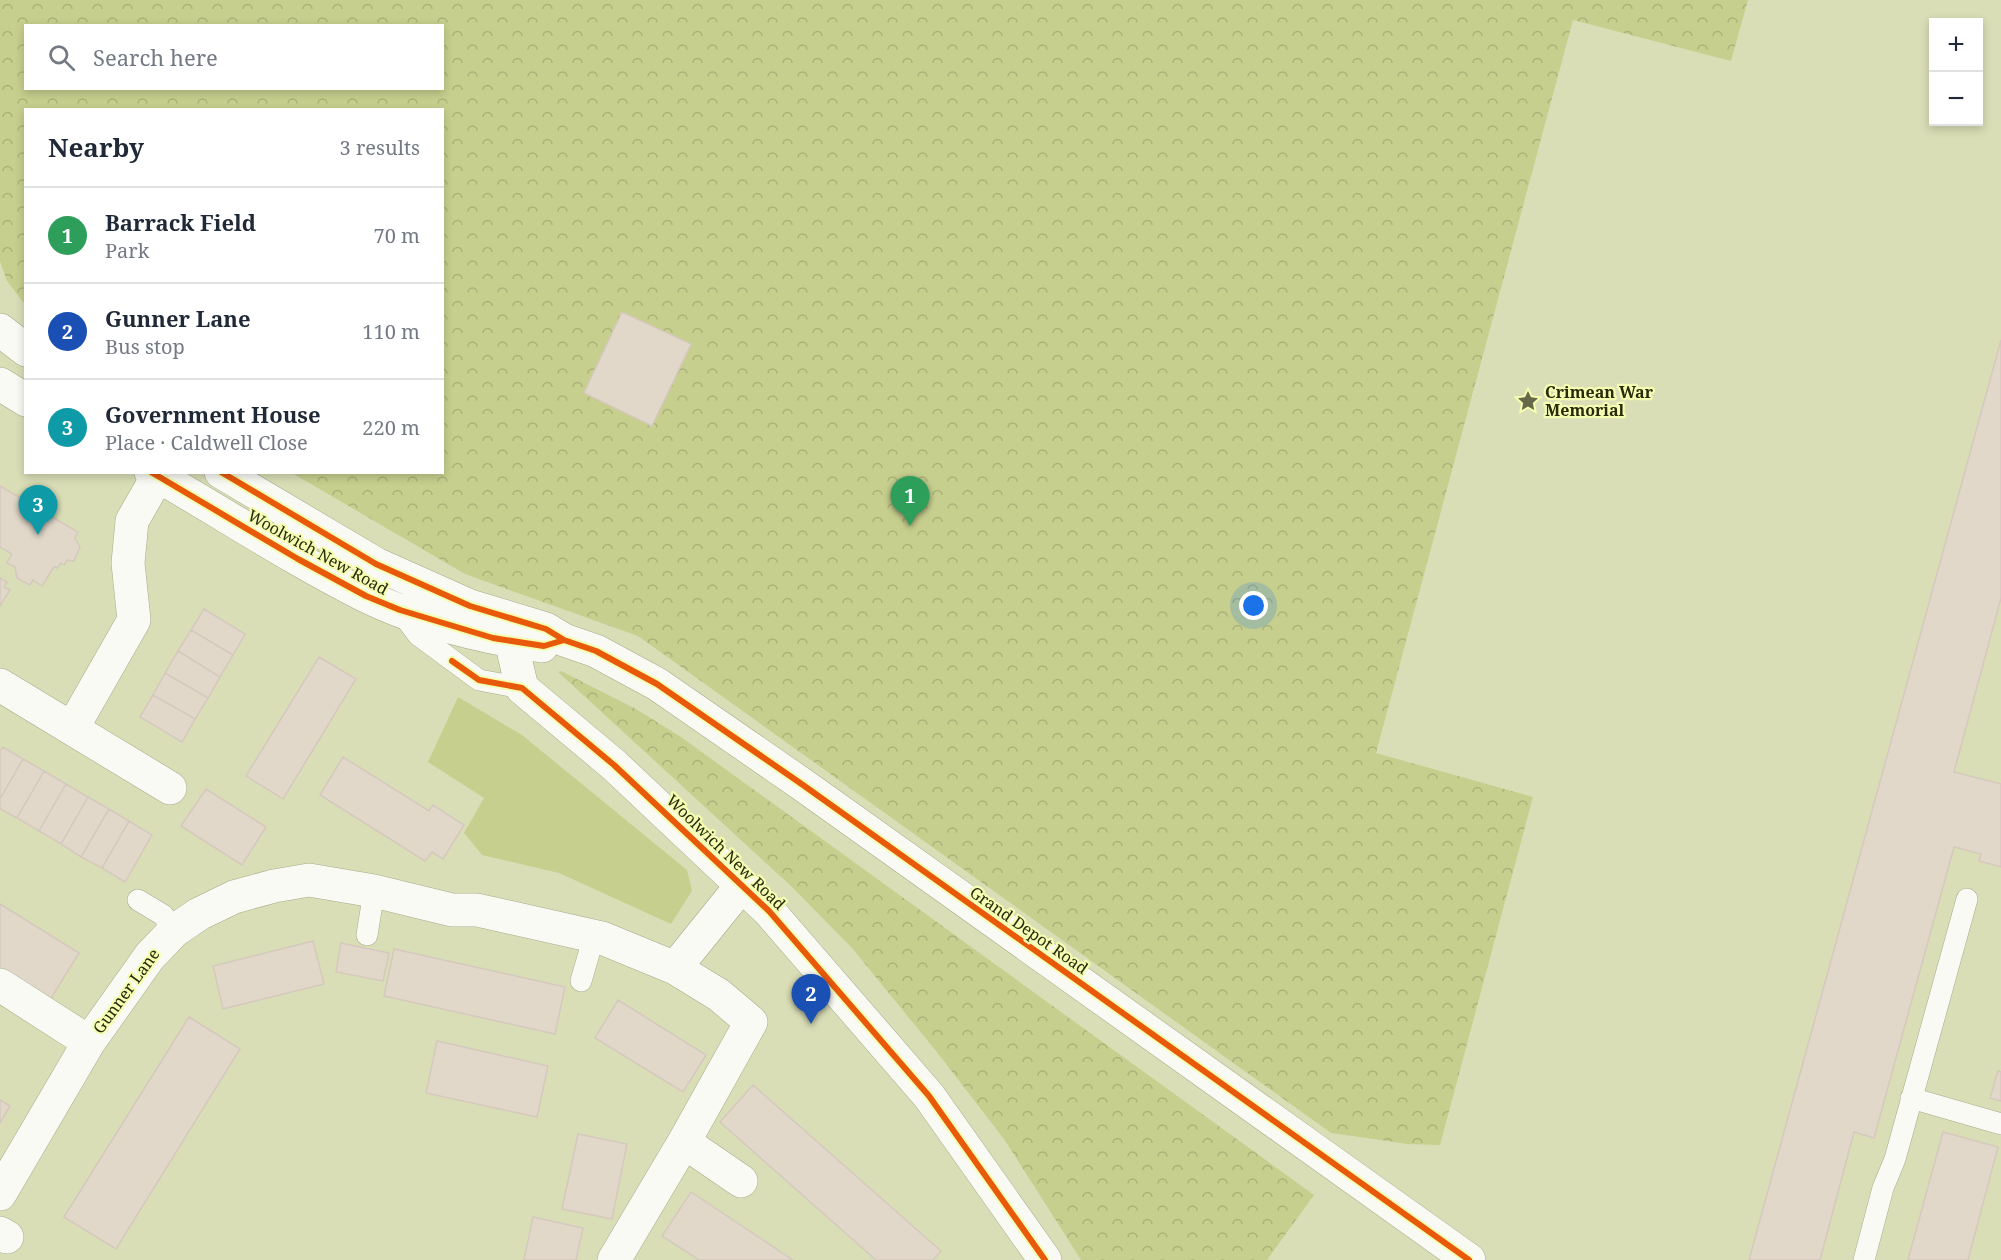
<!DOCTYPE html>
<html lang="en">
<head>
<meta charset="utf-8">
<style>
	body { margin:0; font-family:"Noto Serif",serif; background:#f2f2f3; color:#1f2937 }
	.controls { position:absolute; right:18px; top:18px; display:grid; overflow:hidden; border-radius:0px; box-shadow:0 3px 9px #0003 }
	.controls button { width:54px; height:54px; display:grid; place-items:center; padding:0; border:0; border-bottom:2px solid #e0e1e3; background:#fff; color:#1f2937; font:30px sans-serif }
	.you { position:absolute; left:1254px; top:606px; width:21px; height:21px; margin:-15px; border:4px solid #fff; border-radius:50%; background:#1a73e8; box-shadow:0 0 0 9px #1a73e833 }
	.badge { display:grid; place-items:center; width:39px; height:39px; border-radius:50%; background:#1a73e8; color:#fff; font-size:20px; font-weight:700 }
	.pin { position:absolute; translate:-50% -50px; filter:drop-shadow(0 2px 3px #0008) }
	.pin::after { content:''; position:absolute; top:32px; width:21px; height:18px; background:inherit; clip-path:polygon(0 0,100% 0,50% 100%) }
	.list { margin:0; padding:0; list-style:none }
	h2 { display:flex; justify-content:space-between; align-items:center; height:78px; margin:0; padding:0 24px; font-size:26px }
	h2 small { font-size:20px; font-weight:400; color:#747a83 }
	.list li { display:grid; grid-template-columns:39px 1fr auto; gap:18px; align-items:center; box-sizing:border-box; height:96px; padding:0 24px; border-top:2px solid #e0e1e3 }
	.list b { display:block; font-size:22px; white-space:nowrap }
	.list p { margin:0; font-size:20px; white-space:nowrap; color:#747a83 }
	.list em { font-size:20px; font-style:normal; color:#747a83 }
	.icon { flex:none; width:33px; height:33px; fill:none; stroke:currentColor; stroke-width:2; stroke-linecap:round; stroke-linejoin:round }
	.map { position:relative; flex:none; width:2001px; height:1260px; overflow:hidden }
	.search { position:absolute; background:#fff; box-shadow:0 3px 9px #0003; left:24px; top:24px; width:420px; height:66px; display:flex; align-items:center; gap:15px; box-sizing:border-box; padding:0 21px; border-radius:0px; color:#747a83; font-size:22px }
	.panel { position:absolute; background:#fff; box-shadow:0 3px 9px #0003; left:24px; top:108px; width:420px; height:366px; border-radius:0px }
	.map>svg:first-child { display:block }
	.grass { fill:#c7cf8e }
	.park { fill:url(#park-crowns); fill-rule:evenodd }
	.building { fill:#e1d8ca; stroke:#d5c9bd; stroke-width:1.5 }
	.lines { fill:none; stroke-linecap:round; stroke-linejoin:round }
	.lane-casing { stroke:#a8ab8c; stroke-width:22 }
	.street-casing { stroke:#a8ab8c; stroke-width:34 }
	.highway-casing { stroke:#a8ab8c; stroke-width:34 }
	.lane { stroke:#f9faf4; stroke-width:21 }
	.street { stroke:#f9faf4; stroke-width:33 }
	.highway { stroke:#f9faf4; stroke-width:33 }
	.cycleway-casing { stroke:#f4fdb1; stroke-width:10 }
	.cycleway { stroke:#e8590c; stroke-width:6 }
	.labels { text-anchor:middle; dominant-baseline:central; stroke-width:4.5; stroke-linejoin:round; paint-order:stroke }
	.poi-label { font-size:16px; font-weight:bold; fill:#282a0c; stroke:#f4fdb1; text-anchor:start }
	.street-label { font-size:16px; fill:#282a0c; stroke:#f4fdb1 }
</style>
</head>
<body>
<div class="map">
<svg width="2001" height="1260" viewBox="0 0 2001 1260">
	<defs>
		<pattern id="park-crowns" width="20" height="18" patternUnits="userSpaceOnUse" patternTransform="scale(1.5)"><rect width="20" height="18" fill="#c7cf8e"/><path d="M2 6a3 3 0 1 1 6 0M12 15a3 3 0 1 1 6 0" fill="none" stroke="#abb279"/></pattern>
	</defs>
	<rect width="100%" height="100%" fill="#d9deb6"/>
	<path class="grass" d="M 458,697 L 522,735 L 687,870 L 692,891 L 671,924 L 559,873 L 482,855 L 464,833 L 484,798 L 428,762 Z"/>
	<path class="park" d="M 0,0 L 1748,0 L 1731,61 L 1573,20 L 1376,753 L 1533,797 L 1440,1145 L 1408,1144 L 1331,1133 L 638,636 L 465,574 L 292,473 L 442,472 L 442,110 L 26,110 L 25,303 L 23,302 L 7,281 L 0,261 ZM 26,26 L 442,26 L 442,88 L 26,88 Z
		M 561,671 L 636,709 L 681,737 L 1314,1195 L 1267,1260 L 1081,1260 L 1004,1139 L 936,1051 L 852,948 L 792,887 L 558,672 Z"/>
	<path class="building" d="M 622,312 L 691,344 L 652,426 L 584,393 Z
		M 2001,340 L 2001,598 L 1954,772 L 2001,784 L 2001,867 L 1979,861 L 1981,854 L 1954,847 L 1874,1138 L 1854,1132 L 1820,1260 L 1749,1260 Z
		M 0,486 L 24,500 L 32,487 L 49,496 L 40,510 L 78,532 L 75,538 L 80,547 L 74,561 L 67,560 L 64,565 L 61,563 L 57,568 L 54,567 L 42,586 L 33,580 L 30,585 L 17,578 L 15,567 L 7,563 L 12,554 L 0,547 Z
		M 0,578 L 7,582 L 4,587 L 10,590 L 0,606 Z
		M 204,609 L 245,634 L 233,655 L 191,630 Z
		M 191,630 L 233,655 L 220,677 L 178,651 Z
		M 178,651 L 220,677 L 208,698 L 165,673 Z
		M 319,657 L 356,679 L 283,799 L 246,776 Z
		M 165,673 L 208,698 L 195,719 L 153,695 Z
		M 153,695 L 195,719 L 182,742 L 140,717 Z
		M 3,747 L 23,759 L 0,799 L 0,751 Z
		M 343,757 L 429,811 L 433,805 L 464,825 L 443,859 L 432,852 L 425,861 L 320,795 Z
		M 23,759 L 44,771 L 17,818 L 0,809 L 0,799 Z
		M 44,771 L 66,784 L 39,831 L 17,818 Z
		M 66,784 L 88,797 L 61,844 L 39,831 Z
		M 206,789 L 266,827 L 242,865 L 181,826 Z
		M 88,797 L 109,809 L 81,857 L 61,844 Z
		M 109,809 L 129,821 L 102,868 L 81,857 Z
		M 129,821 L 152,835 L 125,882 L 102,868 Z
		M 0,904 L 79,953 L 50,1000 L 0,969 Z
		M 313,941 L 324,984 L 223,1009 L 213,966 Z
		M 341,943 L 389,953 L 383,981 L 336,972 Z
		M 394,949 L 565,987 L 555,1034 L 384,996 Z
		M 618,1000 L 706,1055 L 683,1092 L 595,1038 Z
		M 189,1017 L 240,1049 L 116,1249 L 64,1217 Z
		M 437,1041 L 548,1066 L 537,1117 L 426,1093 Z
		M 1998,1071 L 2001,1072 L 2001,1101 L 1990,1098 Z
		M 753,1085 L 941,1251 L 933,1260 L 876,1260 L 720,1122 Z
		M 0,1100 L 10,1106 L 0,1123 Z
		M 1943,1132 L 1998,1147 L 1968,1260 L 1908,1260 Z
		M 578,1134 L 627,1144 L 612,1219 L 562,1209 Z
		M 691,1192 L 793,1260 L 699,1260 L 662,1236 Z
		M 533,1217 L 583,1228 L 576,1260 L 524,1260 Z"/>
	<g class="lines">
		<defs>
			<path id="lane" d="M 400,611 L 418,635 L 479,680 L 522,688
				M 138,900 L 163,915 L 174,931
				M 367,935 L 374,891
				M 581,981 L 594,936
				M 1911,1098 L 2001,1124
				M 1864,1260 L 1883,1188 L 1895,1159 L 1967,899"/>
			<path id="street" d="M 519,621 L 514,654 L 522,688 L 614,765 L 769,911 L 929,1096 L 1045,1260
				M 0,685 L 170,788
				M 73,727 L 134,620 L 128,563 L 132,521 L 160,472
				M 675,968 L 742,885
				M 0,985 L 89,1042 L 0,1194
				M 89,1042 L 150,956 L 174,931 L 199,914 L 234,897 L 274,886 L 309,880 L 374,891 L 452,910 L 477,910 L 602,938 L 675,968 L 719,995 L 751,1022 L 684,1142 L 614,1260
				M 684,1142 L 741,1181
				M 0,1233 L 7,1237"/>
			<path id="highway" d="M 0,330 L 26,350
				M 0,384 L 26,400
				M 151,472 C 223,513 292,559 366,596 C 421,623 482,637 542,646
				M 221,472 L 376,564 L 470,606 L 546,629 L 564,640 L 596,651 L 657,684 L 803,785 L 1469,1260"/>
		</defs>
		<use href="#lane" class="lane-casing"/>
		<use href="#street" class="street-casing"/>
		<use href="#highway" class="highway-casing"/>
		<use href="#lane" class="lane"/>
		<use href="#street" class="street"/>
		<use href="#highway" class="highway"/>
		<defs>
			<path id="cycleway" d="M 151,472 L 298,559 L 366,596 L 400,610 L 493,638 L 544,646 L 564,640
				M 221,472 L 376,564 L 470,606 L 546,629 L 564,640 L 596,651 L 657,684 L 803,785 L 1469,1260
				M 452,661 L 479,680 L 522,688 L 614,765 L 769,911 L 929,1096 L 1045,1260"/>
		</defs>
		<use href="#cycleway" class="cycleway-casing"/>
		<use href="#cycleway" class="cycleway"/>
	</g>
	<defs>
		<symbol id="sight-bare" viewBox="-9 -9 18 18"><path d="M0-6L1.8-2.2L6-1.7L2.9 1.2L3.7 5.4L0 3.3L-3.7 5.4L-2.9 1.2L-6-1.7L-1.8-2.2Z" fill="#666948" stroke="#f4fdb1" stroke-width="2.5" paint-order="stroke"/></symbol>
	</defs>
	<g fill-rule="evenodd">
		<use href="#sight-bare" x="1513" y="386" width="30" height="30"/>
	</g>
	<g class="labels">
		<g class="poi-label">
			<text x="1545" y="392">Crimean War<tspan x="1545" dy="18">Memorial</tspan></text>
		</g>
		<g class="street-label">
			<text transform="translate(318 552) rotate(29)">Woolwich New Road</text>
			<text transform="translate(726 852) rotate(44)">Woolwich New Road</text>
			<text transform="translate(1029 930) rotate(35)">Grand Depot Road</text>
			<text transform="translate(126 991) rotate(-54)">Gunner Lane</text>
		</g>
	</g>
</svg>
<div class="controls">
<button>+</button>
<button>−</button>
</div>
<div class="you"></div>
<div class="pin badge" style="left:910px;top:526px;background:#2e9e5b">1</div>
<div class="pin badge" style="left:811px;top:1024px;background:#1a4fb4">2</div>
<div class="pin badge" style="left:38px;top:535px;background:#0f9aa8">3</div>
<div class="search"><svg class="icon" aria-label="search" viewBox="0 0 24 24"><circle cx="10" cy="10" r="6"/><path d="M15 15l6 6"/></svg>Search here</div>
<section class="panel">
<h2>Nearby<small>3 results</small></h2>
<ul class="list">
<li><span class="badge" style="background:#2e9e5b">1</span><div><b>Barrack Field</b><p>Park</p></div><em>70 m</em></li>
<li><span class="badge" style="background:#1a4fb4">2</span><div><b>Gunner Lane</b><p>Bus stop</p></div><em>110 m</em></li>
<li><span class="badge" style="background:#0f9aa8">3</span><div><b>Government House</b><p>Place · Caldwell Close</p></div><em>220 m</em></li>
</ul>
</section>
</div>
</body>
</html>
